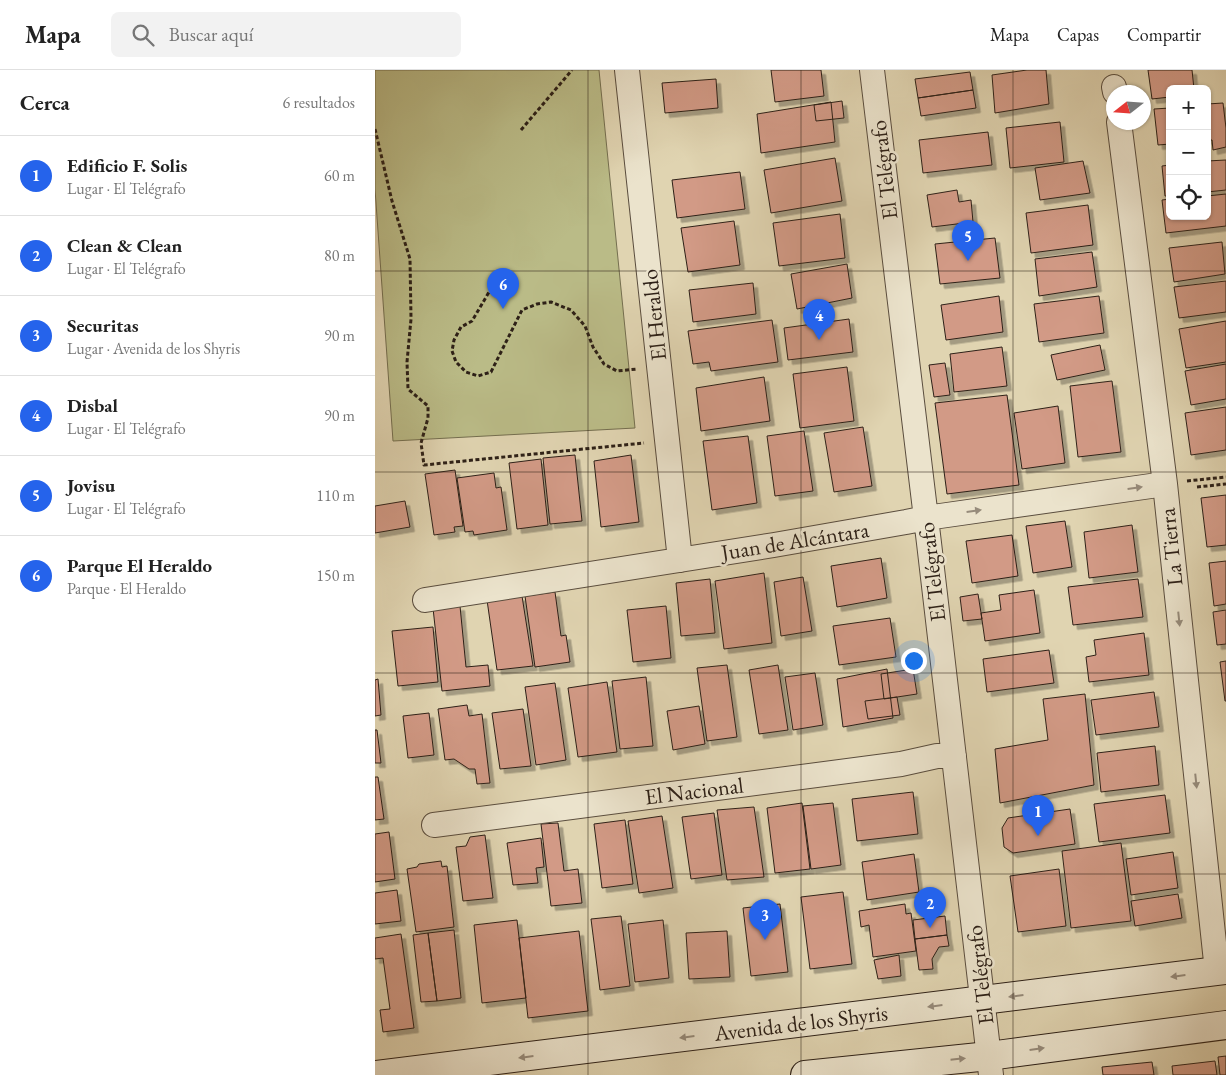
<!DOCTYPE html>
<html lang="es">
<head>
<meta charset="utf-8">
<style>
	body { margin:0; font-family:"EB Garamond",serif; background:#f2f2f2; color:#222 }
	.controls { position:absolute; right:15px; top:15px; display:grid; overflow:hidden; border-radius:8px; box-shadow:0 1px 4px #0004 }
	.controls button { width:45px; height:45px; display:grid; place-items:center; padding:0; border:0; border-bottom:1px solid #e0e0e0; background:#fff; color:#222; font:25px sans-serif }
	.compass { position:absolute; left:731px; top:15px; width:45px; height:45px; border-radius:50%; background:#fff; box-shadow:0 1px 4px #0004; rotate:253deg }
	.you { position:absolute; left:538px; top:590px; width:18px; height:18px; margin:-12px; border:4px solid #fff; border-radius:50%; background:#1a73e8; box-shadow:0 0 0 8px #1a73e833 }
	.badge { display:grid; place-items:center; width:32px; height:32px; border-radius:50%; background:#2563eb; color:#fff; font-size:16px; font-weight:700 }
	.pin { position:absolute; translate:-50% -41px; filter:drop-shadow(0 1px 2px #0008) }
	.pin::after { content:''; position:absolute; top:26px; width:18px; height:15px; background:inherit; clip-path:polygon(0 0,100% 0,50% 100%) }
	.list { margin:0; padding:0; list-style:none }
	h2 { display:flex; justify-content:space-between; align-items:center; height:65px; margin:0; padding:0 20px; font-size:21px }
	h2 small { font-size:16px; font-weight:400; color:#767676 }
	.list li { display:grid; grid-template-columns:32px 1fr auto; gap:15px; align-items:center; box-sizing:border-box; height:80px; padding:0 20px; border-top:1px solid #e0e0e0 }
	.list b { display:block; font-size:19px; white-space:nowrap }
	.list p { margin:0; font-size:16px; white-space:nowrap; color:#767676 }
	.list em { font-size:16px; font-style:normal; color:#767676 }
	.icon { flex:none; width:28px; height:28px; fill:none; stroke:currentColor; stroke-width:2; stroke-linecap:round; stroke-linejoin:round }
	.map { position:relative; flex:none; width:851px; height:1005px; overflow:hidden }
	header { display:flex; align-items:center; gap:30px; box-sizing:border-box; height:70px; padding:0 25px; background:#fff; border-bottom:1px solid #e0e0e0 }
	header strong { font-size:24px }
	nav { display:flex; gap:28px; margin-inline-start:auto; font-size:18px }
	.search { width:350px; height:45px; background:#f2f2f2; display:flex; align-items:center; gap:12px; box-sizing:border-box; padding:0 18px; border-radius:8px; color:#767676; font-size:19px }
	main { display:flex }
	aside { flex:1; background:#fff }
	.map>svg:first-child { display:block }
	.green { fill:#babb87; stroke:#746e4f }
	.building { fill:#d29a86; stroke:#2d2017; filter:url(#shadow) }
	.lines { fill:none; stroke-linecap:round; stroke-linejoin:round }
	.minor-casing { stroke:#5a4d3e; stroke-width:26 }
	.secondary-casing { stroke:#2d2017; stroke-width:30 }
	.path { stroke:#2d2017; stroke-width:3; stroke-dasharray:4 2.5; stroke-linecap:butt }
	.minor { stroke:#ebe3cc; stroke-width:24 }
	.secondary { stroke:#ebe3cc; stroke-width:28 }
	.oneway { fill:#968b7b }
	.grid { fill:none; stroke:#2d2017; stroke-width:1; stroke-opacity:0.55 }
	.labels { text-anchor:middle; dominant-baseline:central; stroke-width:5; stroke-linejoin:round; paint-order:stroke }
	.street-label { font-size:22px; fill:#2d2017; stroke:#ebe3cc }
</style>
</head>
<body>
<header>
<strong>Mapa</strong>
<div class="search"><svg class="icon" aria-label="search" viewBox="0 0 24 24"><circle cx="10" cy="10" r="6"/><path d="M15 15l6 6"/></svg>Buscar aquí</div>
<nav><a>Mapa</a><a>Capas</a><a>Compartir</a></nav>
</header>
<main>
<aside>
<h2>Cerca<small>6 resultados</small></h2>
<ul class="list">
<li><span class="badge">1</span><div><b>Edificio F. Solis</b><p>Lugar · El Telégrafo</p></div><em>60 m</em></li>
<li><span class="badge">2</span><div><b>Clean &amp; Clean</b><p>Lugar · El Telégrafo</p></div><em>80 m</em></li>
<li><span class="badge">3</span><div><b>Securitas</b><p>Lugar · Avenida de los Shyris</p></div><em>90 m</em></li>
<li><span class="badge">4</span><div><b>Disbal</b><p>Lugar · El Telégrafo</p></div><em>90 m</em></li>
<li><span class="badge">5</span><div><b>Jovisu</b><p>Lugar · El Telégrafo</p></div><em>110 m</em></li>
<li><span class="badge">6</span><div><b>Parque El Heraldo</b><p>Parque · El Heraldo</p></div><em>150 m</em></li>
</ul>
</aside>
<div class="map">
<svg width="851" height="1005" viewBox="0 0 851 1005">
	<defs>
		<filter id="shadow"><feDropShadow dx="4.5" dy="4.5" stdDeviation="0" flood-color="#0004"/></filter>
	</defs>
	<rect width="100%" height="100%" fill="#e0d4b1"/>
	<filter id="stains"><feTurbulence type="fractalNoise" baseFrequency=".004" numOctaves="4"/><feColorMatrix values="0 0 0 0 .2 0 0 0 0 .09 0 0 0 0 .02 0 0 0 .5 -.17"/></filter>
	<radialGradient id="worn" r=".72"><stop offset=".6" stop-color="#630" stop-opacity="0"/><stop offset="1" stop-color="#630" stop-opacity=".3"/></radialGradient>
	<path class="green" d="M 0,0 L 224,0 L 260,358 L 18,371 L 0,119 Z"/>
	<path class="building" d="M 396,0 L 446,0 L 449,26 L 400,32 Z
		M 652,0 L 671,0 L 674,34 L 620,43 L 617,5 Z
		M 773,0 L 817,0 L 819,19 L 795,19 L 795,27 L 777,29 Z
		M 595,2 L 598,20 L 543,28 L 540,9 Z
		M 341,9 L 343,38 L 290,43 L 287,13 Z
		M 598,20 L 601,38 L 546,46 L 543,28 Z
		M 467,31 L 469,48 L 441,51 L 439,35 Z
		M 456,32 L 460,72 L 386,83 L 382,44 Z
		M 848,33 L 851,58 L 851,77 L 838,80 L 837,70 L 832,70 L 832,34 Z
		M 795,38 L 795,74 L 783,75 L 779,39 Z
		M 685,52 L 689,92 L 635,98 L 631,58 Z
		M 613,62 L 617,95 L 548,103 L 544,70 Z
		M 460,88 L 467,131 L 396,143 L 389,100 Z
		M 851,90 L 851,120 L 832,122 L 832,91 Z
		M 708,91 L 715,123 L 665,130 L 660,98 Z
		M 795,95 L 795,126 L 790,126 L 787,96 Z
		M 365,102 L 370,139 L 302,148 L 297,110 Z
		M 582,120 L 584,132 L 596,130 L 598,152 L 557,157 L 552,125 Z
		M 851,124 L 851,156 L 791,163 L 787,130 L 795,129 L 795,146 L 832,146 L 832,126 Z
		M 713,135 L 718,175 L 656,183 L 651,143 Z
		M 465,144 L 470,188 L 404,196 L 398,153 Z
		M 359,151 L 365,195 L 313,202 L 306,158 Z
		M 620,168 L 625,208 L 565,214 L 560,174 Z
		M 847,172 L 850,204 L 799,212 L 794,178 Z
		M 717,182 L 722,217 L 664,226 L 660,189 Z
		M 472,194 L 477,228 L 422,239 L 416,204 Z
		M 851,211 L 851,242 L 804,248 L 799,217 Z
		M 378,213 L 381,244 L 318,252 L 314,220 Z
		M 624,226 L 628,262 L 571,270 L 566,235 Z
		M 724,226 L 729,263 L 664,272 L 659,234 Z
		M 474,249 L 478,282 L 413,290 L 409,258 Z
		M 397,250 L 403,292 L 336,301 L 334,292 L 318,294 L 313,261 Z
		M 851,251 L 851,292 L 811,298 L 804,259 Z
		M 725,275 L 730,300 L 682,310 L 676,285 Z
		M 627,277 L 632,316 L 579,322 L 575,284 Z
		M 570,293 L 575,325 L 559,327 L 554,295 Z
		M 851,294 L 851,329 L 816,335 L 810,301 Z
		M 472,297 L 479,351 L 425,358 L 418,304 Z
		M 389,307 L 395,351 L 326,361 L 321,318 Z
		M 737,311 L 746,382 L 703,387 L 695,316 Z
		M 632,325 L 644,415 L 572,424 L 560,333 Z
		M 683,336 L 690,393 L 647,399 L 639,343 Z
		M 851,337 L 851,380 L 816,385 L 810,343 Z
		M 488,357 L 497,416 L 459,422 L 449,363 Z
		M 429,361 L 438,421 L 400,426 L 392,366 Z
		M 373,366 L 382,433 L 337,440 L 328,371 Z
		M 200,385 L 207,451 L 175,454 L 168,388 Z
		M 256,385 L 264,452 L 226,457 L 219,391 Z
		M 166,389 L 173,455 L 142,459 L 134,393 Z
		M 80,400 L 88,456 L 79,457 L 80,462 L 59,465 L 50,404 Z
		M 119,403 L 121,418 L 126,417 L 132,460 L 99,465 L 98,461 L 90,462 L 82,408 Z
		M 851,425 L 851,475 L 832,477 L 826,428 Z
		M 30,431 L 35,457 L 0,463 L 0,436 Z
		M 690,451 L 697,497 L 658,503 L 651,456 Z
		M 757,455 L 763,502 L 714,508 L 709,462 Z
		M 637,465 L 643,506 L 597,513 L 591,471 Z
		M 506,488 L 512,528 L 462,537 L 456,496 Z
		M 851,491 L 851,534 L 839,536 L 834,493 Z
		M 389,503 L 397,573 L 349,579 L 340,511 Z
		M 428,507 L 437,561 L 406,566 L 399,512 Z
		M 335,509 L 340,563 L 306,566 L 301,513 Z
		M 763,509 L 768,547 L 698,555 L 693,517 Z
		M 659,520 L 665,563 L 610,571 L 606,543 L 626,540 L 624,525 Z
		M 180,522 L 186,566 L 191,565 L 195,592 L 160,597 L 150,526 Z
		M 603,524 L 607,549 L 588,551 L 585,527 Z
		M 147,526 L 158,596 L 122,600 L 112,530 Z
		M 85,536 L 91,597 L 113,595 L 115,616 L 67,621 L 58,538 Z
		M 291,536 L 296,588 L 258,592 L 252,540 Z
		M 851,540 L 851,574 L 842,575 L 838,542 Z
		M 515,548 L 521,587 L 464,595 L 458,556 Z
		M 58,557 L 63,612 L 23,616 L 17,561 Z
		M 769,563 L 774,605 L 714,612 L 711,587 L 721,585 L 719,570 Z
		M 674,580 L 679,613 L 612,622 L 608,589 Z
		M 851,591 L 851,631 L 850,631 L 845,592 Z
		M 352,595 L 362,667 L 332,671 L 322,598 Z
		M 403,595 L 413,660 L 384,664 L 374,600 Z
		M 512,599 L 518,648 L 468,657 L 462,609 Z
		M 538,599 L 542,624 L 509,629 L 506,604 Z
		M 440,603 L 448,655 L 418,660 L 410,607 Z
		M 271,607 L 278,676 L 245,679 L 237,611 Z
		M 3,609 L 6,645 L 0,646 L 0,610 Z
		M 232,612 L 242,682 L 203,687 L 193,618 Z
		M 180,613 L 191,690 L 161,695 L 150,617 Z
		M 779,622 L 784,657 L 721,665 L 716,630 Z
		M 710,624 L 719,715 L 625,733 L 620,679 L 673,670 L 668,629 Z
		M 522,627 L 525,645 L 493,649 L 490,631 Z
		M 92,635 L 94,646 L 107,644 L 115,713 L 102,714 L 100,699 L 94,699 L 79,689 L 70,690 L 63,639 Z
		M 324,636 L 330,674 L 298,680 L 292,641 Z
		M 148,639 L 156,696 L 125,699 L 117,643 Z
		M 54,643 L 59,685 L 33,688 L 28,646 Z
		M 0,660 L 2,660 L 6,693 L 0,693 Z
		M 780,676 L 784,715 L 726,722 L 722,683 Z
		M 0,707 L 3,707 L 9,749 L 0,750 Z
		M 538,722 L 543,764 L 482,771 L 477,729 Z
		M 790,725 L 795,763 L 724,772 L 719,734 Z
		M 427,733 L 435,799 L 400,803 L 392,738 Z
		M 458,733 L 466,795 L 436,799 L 428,736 Z
		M 379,737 L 389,807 L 352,810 L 342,740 Z
		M 695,739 L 700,774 L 638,783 L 629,777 L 627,758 L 633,748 Z
		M 339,743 L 347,805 L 316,809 L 307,747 Z
		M 287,746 L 298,818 L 264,823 L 253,751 Z
		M 250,750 L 258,814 L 227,818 L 219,754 Z
		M 183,753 L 189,801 L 203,799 L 207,833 L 176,836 L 166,754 Z
		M 14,762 L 20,809 L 0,812 L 0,764 Z
		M 110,765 L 118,828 L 88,831 L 81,777 L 91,776 L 95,767 Z
		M 166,768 L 169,797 L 161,798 L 163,813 L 138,815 L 132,773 Z
		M 746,773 L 756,851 L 696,858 L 687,781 Z
		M 798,782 L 803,818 L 756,825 L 751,789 Z
		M 539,784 L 544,822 L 492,830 L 487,792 Z
		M 66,791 L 67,797 L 72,796 L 79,857 L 41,862 L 32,799 L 42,797 L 44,794 Z
		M 684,799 L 691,856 L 643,862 L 635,806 Z
		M 22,820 L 26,851 L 0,854 L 0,823 Z
		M 468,822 L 477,894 L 435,899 L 426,827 Z
		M 803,824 L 807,848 L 760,856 L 756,831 Z
		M 405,834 L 413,902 L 376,906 L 368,838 Z
		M 530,834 L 531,844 L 536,843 L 541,881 L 498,887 L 494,855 L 486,857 L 484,841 Z
		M 246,846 L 255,916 L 225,920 L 216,849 Z
		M 570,846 L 572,865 L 540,869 L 538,850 Z
		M 142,850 L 151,928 L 107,933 L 99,855 Z
		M 288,850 L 294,908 L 260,912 L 253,854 Z
		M 79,860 L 86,928 L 62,931 L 53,863 Z
		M 204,861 L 213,941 L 153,948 L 144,868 Z
		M 352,861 L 355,907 L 314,909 L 311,863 Z
		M 53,863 L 62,931 L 46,932 L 38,865 Z
		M 26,864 L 39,958 L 8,962 L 5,940 L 15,939 L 8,888 L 0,889 L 0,868 Z
		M 572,865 L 574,876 L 564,877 L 557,889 L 558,899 L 544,900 L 540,869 Z
		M 524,885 L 526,906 L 503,909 L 499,890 Z
		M 851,986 L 851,1005 L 845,1005 L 843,987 Z
		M 840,991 L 842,1005 L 798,1005 L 797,996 Z
		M 777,992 L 779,1005 L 728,1005 L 727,997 Z"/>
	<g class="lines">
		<defs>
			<path id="minor" d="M 252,0 L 305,490
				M 497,0 L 554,473 L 616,1005
				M 739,17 L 740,22
				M 744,52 L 790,414 L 842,901
				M 50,530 L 399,475 L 531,452 L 551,448 L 790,414
				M 59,755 L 526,694 L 562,686 L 579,686"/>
			<path id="secondary" d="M 1,1005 L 851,900
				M 430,1005 L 614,986 L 851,955"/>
		</defs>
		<use href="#minor" class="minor-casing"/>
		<use href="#secondary" class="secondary-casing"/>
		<path class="path" d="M 0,59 L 17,131 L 35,189 L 36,249 L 32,292 L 33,319 L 53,336 L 53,348 L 46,373 L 49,395 L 269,373
			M 146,60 L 197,0
			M 117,217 L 97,251 L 86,257 L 79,270 L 77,281 L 81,292 L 91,302 L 103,306 L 116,302 L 147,240 L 162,234 L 176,232 L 196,240 L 210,256 L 218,277 L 229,294 L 242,301 L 262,299
			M 812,411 L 851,407
			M 822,417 L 851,414"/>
		<use href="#minor" class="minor"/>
		<use href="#secondary" class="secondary"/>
	</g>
	<defs><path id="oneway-solid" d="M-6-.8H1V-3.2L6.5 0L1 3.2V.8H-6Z" transform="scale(1.25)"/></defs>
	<g class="oneway">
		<use href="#oneway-solid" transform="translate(760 418) rotate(-8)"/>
		<use href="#oneway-solid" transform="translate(599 441) rotate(-8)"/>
		<use href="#oneway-solid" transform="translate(804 549) rotate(84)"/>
		<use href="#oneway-solid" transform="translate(821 711) rotate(84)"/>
		<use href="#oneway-solid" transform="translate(803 906) rotate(173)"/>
		<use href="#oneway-solid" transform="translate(641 926) rotate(173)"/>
		<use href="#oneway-solid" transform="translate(560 936) rotate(173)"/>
		<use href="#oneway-solid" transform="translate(312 967) rotate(173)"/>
		<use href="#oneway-solid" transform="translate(662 979) rotate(-8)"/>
		<use href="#oneway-solid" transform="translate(151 987) rotate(173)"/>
		<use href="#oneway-solid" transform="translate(583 989) rotate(-6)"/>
	</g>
	<path class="grid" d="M 213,0 L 213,1005M 426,0 L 426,1005M 638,0 L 638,1005M 0,201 L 851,201M 0,402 L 851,402M 0,603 L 851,603M 0,804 L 851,804"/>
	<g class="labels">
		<g class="street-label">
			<text transform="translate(509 100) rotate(-97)">El Telégrafo</text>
			<text transform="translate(279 245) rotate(-96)">El Heraldo</text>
			<text transform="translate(420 471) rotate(-9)">Juan de Alcántara</text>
			<text transform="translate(796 477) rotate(-96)">La Tierra</text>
			<text transform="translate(557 502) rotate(-97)">El Telégrafo</text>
			<text transform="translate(319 721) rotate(-7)">El Nacional</text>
			<text transform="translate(605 905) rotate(-97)">El Telégrafo</text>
			<text transform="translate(426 953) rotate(-7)">Avenida de los Shyris</text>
		</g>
	</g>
	<rect width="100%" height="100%" filter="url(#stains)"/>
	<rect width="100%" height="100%" fill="url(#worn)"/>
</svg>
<div class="controls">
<button>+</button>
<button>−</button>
<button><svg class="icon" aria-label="locate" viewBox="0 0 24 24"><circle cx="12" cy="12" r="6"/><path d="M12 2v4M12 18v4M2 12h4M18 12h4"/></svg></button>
</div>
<svg class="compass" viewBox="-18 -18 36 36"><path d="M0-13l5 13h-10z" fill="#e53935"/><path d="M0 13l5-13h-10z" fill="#767676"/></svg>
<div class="you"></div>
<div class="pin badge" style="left:663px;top:766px">1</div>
<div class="pin badge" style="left:555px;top:858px">2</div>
<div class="pin badge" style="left:390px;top:870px">3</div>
<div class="pin badge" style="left:444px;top:270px">4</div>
<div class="pin badge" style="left:593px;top:191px">5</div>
<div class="pin badge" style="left:128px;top:239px">6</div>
</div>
</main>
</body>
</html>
